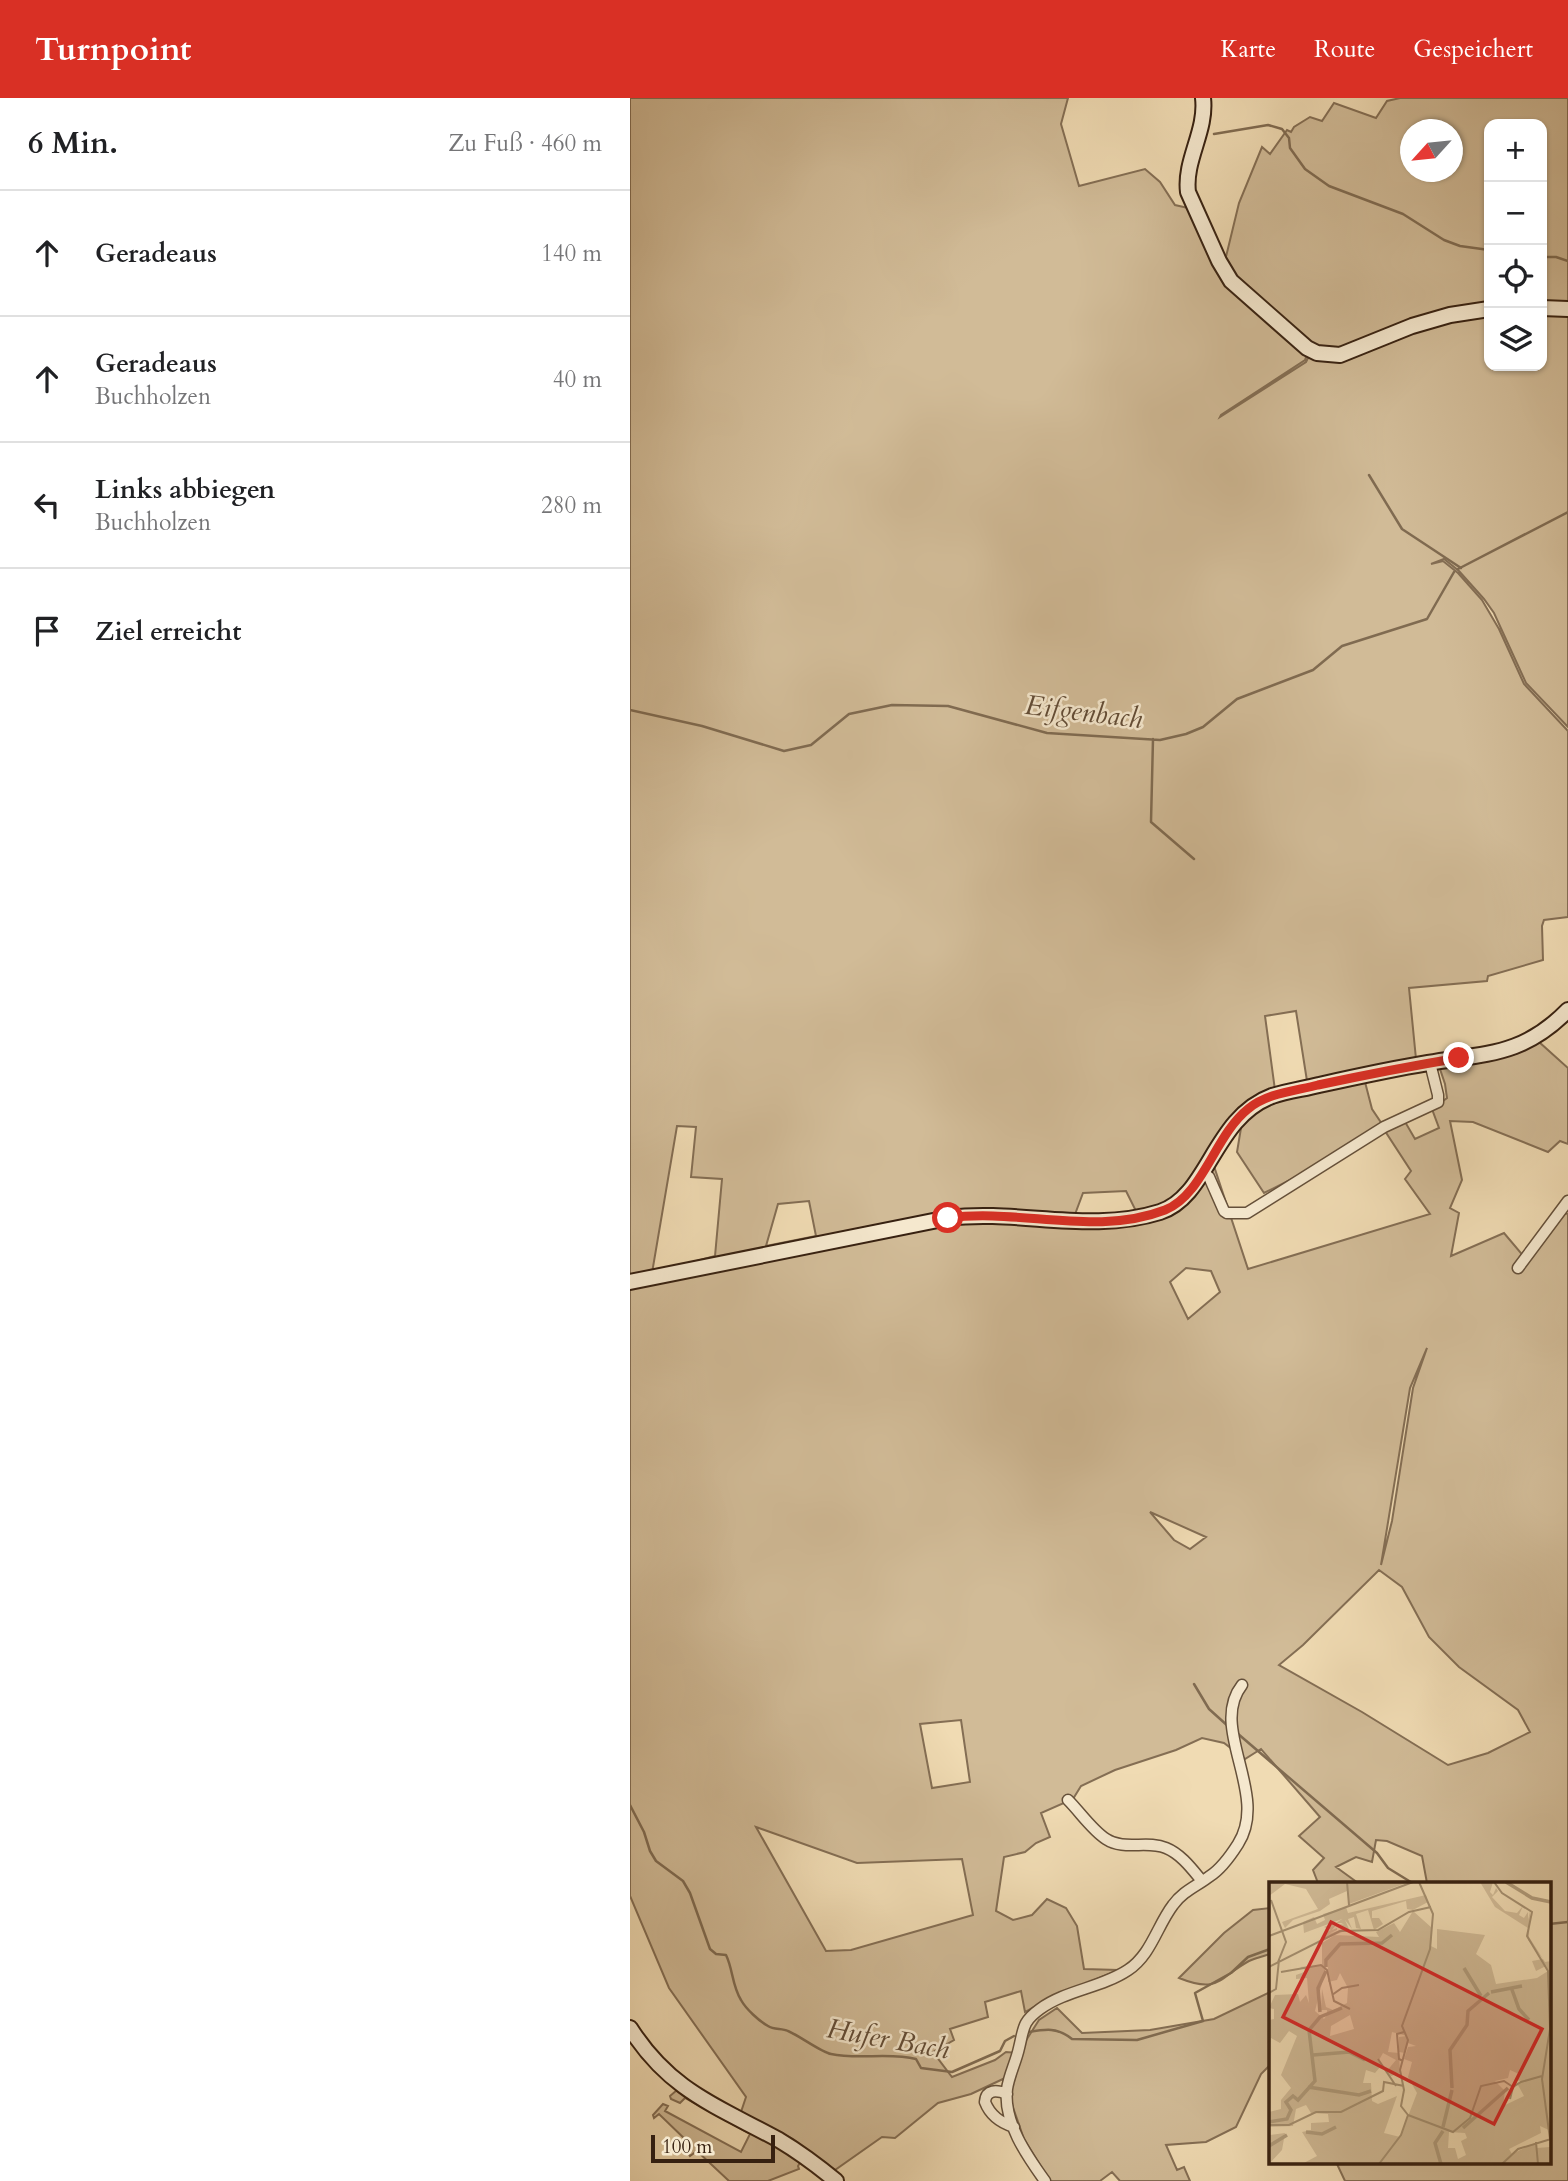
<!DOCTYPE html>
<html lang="de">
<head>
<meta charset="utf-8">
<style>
	body { margin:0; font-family:Cardo,serif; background:#f2f2f2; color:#202124 }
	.controls { position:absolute; right:21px; top:21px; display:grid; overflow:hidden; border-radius:14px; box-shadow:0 2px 5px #0004 }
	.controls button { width:63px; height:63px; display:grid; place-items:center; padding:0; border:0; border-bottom:2px solid #e0e0e0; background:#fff; color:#202124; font:35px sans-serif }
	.compass { position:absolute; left:770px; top:21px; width:63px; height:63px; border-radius:50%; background:#fff; box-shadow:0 2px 5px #0004; rotate:243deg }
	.scale { position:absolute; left:21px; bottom:18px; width:124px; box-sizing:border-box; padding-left:7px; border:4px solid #372111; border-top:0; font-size:19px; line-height:24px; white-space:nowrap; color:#372111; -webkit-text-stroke:5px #f5e8ce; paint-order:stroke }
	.stop { position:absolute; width:21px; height:21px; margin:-16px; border:5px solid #d93025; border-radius:50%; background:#fff }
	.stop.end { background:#d93025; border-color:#fff; box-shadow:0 2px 7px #0008 }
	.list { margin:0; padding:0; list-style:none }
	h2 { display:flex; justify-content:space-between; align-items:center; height:91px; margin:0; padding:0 28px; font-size:30px }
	h2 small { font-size:23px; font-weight:400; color:#757577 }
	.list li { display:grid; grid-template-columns:46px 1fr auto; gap:21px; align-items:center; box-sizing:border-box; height:126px; padding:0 28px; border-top:2px solid #e0e0e0 }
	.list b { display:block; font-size:26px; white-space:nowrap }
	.list p { margin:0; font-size:23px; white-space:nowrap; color:#757577 }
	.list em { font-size:23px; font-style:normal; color:#757577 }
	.icon { flex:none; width:38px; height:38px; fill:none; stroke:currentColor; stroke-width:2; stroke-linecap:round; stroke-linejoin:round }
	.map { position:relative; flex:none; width:938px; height:2083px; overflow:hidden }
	header { display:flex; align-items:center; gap:42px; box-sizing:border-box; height:98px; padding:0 35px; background:#d93025; color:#fff }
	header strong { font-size:33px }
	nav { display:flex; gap:38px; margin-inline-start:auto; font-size:24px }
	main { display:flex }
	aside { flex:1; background:#fff }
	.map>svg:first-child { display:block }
	.green { fill:#d1bb97; stroke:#846e54; stroke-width:2; fill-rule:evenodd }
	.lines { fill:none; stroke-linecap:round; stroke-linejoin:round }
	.stream { stroke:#806b51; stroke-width:2.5 }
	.street-casing { stroke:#65503a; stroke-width:13 }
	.secondary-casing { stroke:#372111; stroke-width:18 }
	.street { stroke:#f5e8ce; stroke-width:10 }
	.secondary { stroke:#f5e8ce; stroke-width:14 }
	.route { stroke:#d93025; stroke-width:9 }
	.labels { text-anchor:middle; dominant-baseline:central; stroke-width:5; stroke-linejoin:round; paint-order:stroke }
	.water-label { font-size:28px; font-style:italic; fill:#624c36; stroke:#f5e8ce }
	.inset-river { fill:none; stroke:#b19c7c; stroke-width:3.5 }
	.inset-road { fill:none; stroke:#a69172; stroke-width:2 }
	.view { fill:#d62828; fill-opacity:0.15; stroke:#d62828; stroke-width:3.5 }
	.inset-edge { fill:none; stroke:#372111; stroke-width:3.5 }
</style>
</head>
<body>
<header>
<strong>Turnpoint</strong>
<nav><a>Karte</a><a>Route</a><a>Gespeichert</a></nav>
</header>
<main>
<aside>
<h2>6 Min.<small>Zu Fuß · 460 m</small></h2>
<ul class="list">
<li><svg class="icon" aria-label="ahead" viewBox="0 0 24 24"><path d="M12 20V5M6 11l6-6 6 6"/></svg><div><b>Geradeaus</b></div><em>140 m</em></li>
<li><svg class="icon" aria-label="ahead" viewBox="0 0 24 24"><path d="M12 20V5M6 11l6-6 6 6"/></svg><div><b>Geradeaus</b><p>Buchholzen</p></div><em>40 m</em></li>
<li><svg class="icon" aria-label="left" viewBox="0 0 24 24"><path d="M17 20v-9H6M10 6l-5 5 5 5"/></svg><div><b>Links abbiegen</b><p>Buchholzen</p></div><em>280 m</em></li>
<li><svg class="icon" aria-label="arrive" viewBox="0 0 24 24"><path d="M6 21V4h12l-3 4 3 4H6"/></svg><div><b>Ziel erreicht</b></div></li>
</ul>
</aside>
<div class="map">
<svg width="938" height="2083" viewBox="0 0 938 2083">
	<rect width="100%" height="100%" fill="#f0dbb3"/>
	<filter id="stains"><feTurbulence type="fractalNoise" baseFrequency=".00286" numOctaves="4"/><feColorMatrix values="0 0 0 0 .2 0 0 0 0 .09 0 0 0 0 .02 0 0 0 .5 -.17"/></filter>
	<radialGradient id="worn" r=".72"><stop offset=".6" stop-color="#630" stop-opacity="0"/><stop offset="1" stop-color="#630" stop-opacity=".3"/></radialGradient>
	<path class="green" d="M 0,0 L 438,0 L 431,26 L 449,88 L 515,71 L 530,84 L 545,107 L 563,111 L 585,164 L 677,256 L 675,262 L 591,317 L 590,319 L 676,264 L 680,256 L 682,257 L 783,230 L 859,214 L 859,268 L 912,268 L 912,212 L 938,213 L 938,629 L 896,585 L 864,515 L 854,501 L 829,473 L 814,461 L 801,466 L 813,463 L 828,475 L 852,502 L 869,531 L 894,586 L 938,633 L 938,819 L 914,822 L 912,828 L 913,862 L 858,878 L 857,883 L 779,890 L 786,961 L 677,983 L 666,913 L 635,918 L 645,992 L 579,1053 L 618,1171 L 800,1116 L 775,1081 L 781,1073 L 755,1033 L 774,1022 L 785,1041 L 809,1030 L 802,1011 L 817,1000 L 815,986 L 809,968 L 873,959 L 909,944 L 938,970 L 938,1046 L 930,1043 L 918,1054 L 843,1024 L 820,1023 L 832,1082 L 820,1110 L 829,1115 L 821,1158 L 874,1135 L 895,1160 L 930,1114 L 938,1116 L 938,2083 L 715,2083 L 706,2064 L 919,2064 L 919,1786 L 797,1785 L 792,1758 L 757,1743 L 746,1742 L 742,1764 L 726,1759 L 706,1769 L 728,1785 L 688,1785 L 683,1772 L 694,1760 L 669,1738 L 690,1719 L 631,1651 L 615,1661 L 594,1645 L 572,1640 L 546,1652 L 485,1672 L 451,1688 L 443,1701 L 411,1715 L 420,1739 L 406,1745 L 395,1754 L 374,1759 L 366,1813 L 383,1822 L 402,1817 L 417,1801 L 436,1810 L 447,1828 L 454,1871 L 489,1872 L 420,1900 L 395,1914 L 391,1893 L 355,1904 L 358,1919 L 320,1931 L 324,1942 L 303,1954 L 322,1979 L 365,1962 L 376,1954 L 388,1955 L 409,1922 L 427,1910 L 452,1935 L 520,1932 L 584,1921 L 640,1894 L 640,1967 L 631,1976 L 606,2029 L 576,2044 L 536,2047 L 547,2072 L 554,2069 L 560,2083 L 490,2083 L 482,2074 L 470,2083 L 420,2083 L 394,2041 L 373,1981 L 341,1996 L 308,2005 L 265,2040 L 252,2039 L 205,2072 L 163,2041 L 111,2014 L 116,1999 L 39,1890 L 0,1798 ZM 47,1028 L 66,1029 L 61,1079 L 92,1081 L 85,1158 L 22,1175 ZM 496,1093 L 506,1113 L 478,1121 L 444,1119 L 453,1095 ZM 179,1103 L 186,1138 L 136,1148 L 148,1106 ZM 556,1170 L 581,1173 L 590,1194 L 558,1221 L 540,1184 ZM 797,1250 L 783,1290 L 762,1423 L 751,1467 L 780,1290 ZM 520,1414 L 576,1439 L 560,1451 L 544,1442 ZM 749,1472 L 772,1489 L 799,1539 L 829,1569 L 888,1612 L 900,1634 L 858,1655 L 818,1667 L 732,1614 L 649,1567 L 673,1547 ZM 331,1622 L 340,1684 L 302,1690 L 290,1626 ZM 126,1729 L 227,1765 L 332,1761 L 343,1817 L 221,1852 L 196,1853 Z
		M 770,0 L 938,0 L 938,209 L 912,208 L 912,26 L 859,26 L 859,209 L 716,252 L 688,252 L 622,200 L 594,167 L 609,105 L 632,49 L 640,56 L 657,32 L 661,34 L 664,29 L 680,19 L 692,23 L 704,5 L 746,20 L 757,3 ZM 780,32 L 822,32 L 822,74 L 780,74 Z
		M 735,984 L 742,1011 L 752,1026 L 670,1077 L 634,1095 L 607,1054 L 612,1024 L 649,999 Z
		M 640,1810 L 640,1856 C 634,1858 625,1860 619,1863 C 588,1880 589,1896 549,1880 L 594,1835 L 623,1812 Z
		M 47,1992 C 86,2020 130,2038 171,2063 L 168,2068 L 169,2071 L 138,2083 L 99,2083 L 67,2053 L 60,2058 L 57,2053 L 61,2047 L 29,2016 L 24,2020 L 23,2017 L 33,2006 L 38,2008 L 35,2013 L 111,2054 L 120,2036 L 55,2000 L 50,2005 L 41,2001 L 40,1998 Z"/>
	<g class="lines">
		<path class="stream" d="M 584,36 L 638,27 L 652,31 L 659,40 L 660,50 L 675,71 L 699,88 L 773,116 L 814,142 L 830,148 L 859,152
			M 912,159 L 926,159 L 938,163
			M 739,377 L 772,431 L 831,470
			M 828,471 L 938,414
			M 0,612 L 72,628 L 154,653 L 181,647 L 219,616 L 262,607 L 318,608 L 417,635 L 530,642 L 556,636 L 573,629 L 607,601 L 683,572 L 712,548 L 797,521 L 824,474
			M 523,641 L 521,724 L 564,761
			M 564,1586 L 579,1611 L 599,1629
			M 607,1635 L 747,1755 L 758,1770 L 784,1786
			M 0,1707 L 14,1734 L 20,1753 L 26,1763 L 53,1783 L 60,1795 L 80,1851 L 86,1856 L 96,1857 C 103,1871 102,1888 111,1902 C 116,1911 129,1923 138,1928 C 144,1932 152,1930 158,1933 C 170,1938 191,1954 201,1956 C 228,1962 260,1954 286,1961 L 291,1970 L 322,1974 L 370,1953 L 375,1943 L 384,1938
			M 919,1826 L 938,1824
			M 398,1934 C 416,1931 427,1929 442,1941 L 507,1942 L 573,1923 L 565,1895 L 601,1875 L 618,1859 L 640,1851"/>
		<defs>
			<path id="street" d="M 572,1073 L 579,1079 L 594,1113 L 597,1115 L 617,1115 L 754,1029 L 808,1004 L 808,997 L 800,965
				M 888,1170 L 938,1103
				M 438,1702 C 450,1714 462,1732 476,1741 C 494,1753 517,1742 536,1750 C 551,1756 562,1771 572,1783
				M 377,1996 C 367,1992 356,1991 355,2004 C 360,2017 371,2025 384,2029
				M 415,2083 C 397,2058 373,2024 377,1991 C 379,1977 386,1964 389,1950 C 394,1930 392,1924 410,1911 C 436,1892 471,1890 498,1872 C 521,1857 527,1828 543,1807 C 553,1793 567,1788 580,1778 C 591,1771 601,1757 608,1746 C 640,1696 578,1630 612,1587"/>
			<path id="secondary" d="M 573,0 C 577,33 554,62 558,94 L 589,163 L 601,183 L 677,250 L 687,255 L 710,257 L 782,228 L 820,217 L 859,211
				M 912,210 L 938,211
				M 0,1184 L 318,1120 C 389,1111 460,1136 530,1114 C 579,1098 583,1020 642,998 C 657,993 673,991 689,987 C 725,979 761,971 798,965 C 857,955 893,958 938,912
				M 0,1930 C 40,1993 87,2008 149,2042 C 169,2054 188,2068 206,2083"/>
		</defs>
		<use href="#street" class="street-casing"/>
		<use href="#secondary" class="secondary-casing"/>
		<use href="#street" class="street"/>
		<use href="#secondary" class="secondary"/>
	</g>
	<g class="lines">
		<path class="route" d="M 318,1120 C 390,1110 465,1139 535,1112 C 573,1097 585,1037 618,1011 C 637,995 665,993 688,987 C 735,977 781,968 829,960"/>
	</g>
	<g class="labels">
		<g class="water-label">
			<text transform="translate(454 614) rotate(7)">Eifgenbach</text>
			<text transform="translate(258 1941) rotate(10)">Hufer Bach</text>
		</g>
	</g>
	<g transform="translate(639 1784)">
		<rect width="282" height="282" fill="#f0dbb3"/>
		<path d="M 0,0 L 9,1 L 140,0 L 80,22 L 78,9 L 60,17 L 61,22 L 51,29 L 24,38 L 16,46 L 13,40 L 49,27 L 37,7 L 16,2 L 0,14 ZM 211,0 L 224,0 L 221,10 L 224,13 L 227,6 L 229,9 L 223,15 L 236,29 L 248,31 L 254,24 L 250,33 L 255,36 L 259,30 L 259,38 L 261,29 L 260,55 L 276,80 L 282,79 L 282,249 L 271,244 L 272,251 L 240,267 L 243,272 L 266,261 L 268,266 L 281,265 L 282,282 L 33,282 L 48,274 L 33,250 L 42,248 L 42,241 L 60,240 L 59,232 L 42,231 L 37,223 L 27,227 L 24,244 L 0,245 L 0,230 L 12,227 L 12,218 L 22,206 L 12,193 L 28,154 L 20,149 L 11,161 L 2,156 L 0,168 L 0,138 L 5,137 L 5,127 L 0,126 L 6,113 L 29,112 L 31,120 L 37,113 L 40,121 L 38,96 L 27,97 L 27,93 L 38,89 L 31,85 L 53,83 L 53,61 L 66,53 L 110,55 L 107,50 L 125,41 L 131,50 L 144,29 L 163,46 L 162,64 L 168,67 L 168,47 L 216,53 L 207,72 L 222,83 L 227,102 L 268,96 L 279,89 L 277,84 L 267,89 L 263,79 L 274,77 L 259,58 L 259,46 L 226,25 ZM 59,77 L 59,100 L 68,98 L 71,91 L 79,106 L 78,121 L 64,128 L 57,125 L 53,107 L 52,128 L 58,128 L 58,133 L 55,137 L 46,129 ZM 81,133 L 85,147 L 61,154 L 62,144 ZM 123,150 L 138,154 L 130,155 L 130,170 L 136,171 L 139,161 L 147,164 L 139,165 L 135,177 L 143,180 L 139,195 L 148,211 L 131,255 L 115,251 L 128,214 L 109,222 L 103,219 L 102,201 L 94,201 L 97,188 L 106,191 L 112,184 L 110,178 L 114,171 L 127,178 L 117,190 L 122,194 L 131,191 L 130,171 L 119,170 ZM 241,188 L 250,192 L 246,198 L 252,199 L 249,203 L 255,214 L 234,224 L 236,209 L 226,199 L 239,196 ZM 180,250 L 196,251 L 198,256 L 192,259 L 197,273 L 189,277 L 186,266 L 179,266 ZM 157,13 L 159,20 L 144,28 L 138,27 L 137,19 L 103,29 L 103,36 L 110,36 L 114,42 L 105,48 L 99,28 L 87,32 L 92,47 L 87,46 L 85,35 L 79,37 L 83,47 L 76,38 L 80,47 L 55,58 L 56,50 L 62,48 L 55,45 L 65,41 L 67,42 L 61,45 L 67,43 L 63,48 L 68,46 L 68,48 L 60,52 L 76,46 L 69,46 L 75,42 L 68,44 L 74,41 L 67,41 L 73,37 L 35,51 L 34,40 L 45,35 L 48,42 L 56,38 L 54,32 L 77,25 L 79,31 ZM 16,251 L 13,268 L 0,282 L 0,253 Z" fill="#d1bb97" fill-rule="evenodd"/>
		<path class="inset-river" d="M 237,0 L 263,16 L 282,20M 57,85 L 57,78 L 71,62 L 113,61 L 123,53M 195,86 L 212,114M 242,105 L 250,127 L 260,138M 222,110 L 253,104M 51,130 L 49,106 L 57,89M 44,173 L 80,170 L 96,178M 39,205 L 90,213 L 102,209M 183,206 L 181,168 L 198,143 L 199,129 L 220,111M 0,240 L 18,237 L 22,228 L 17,220 L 24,214 L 29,218 L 46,199 L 40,148 L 51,135 L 73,126M 174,245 L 183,208M 194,246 L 239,206M 37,250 L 53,252 L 67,245M 0,264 L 18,253M 172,282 L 166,261 L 174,249"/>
		<path class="inset-road" d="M 78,0 L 80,23M 225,0 L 233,11 L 263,30 L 258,54 L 279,89 L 281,147 L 273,197 L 281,257M 2,18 L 17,60 L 9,80M 0,54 L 144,0M 0,85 L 71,49 L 109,48 L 140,30 L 162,25M 12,90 L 52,83 L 58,88 L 65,119 L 81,127M 0,111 L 7,107 L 10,78M 63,113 L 73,106 L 90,103M 109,177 L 127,204M 134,179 L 130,177 L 128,152 L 135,150M 241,217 L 244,205 L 252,200 L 273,194M 139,233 L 132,224 L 135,208 L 131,188 L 139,158 L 133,144 L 161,67 L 164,32 L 150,0M 139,233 L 184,250 L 201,236 L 212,204 L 235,199 L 244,205M 0,243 L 20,243 L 47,230 L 72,230 L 114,209 L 115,200 L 135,204M 267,260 L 269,282M 110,282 L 132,253 L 139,233M 233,282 L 249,267 L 282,257"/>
		<path class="view" d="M 62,40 L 273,147 L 225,242 L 14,135 Z"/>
		<rect width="282" height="282" class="inset-edge"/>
	</g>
	<rect width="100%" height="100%" filter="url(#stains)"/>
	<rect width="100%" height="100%" fill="url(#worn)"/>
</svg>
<div class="controls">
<button>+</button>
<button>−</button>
<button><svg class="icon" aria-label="locate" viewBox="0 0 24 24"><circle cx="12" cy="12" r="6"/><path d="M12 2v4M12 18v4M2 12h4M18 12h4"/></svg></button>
<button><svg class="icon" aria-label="layers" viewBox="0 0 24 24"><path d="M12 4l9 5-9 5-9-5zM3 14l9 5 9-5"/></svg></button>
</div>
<svg class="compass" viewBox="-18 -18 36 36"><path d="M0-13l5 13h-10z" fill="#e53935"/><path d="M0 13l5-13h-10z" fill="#757577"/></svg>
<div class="scale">100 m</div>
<div class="stop" style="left:318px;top:1120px"></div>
<div class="stop end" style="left:829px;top:960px"></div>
</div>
</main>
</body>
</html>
